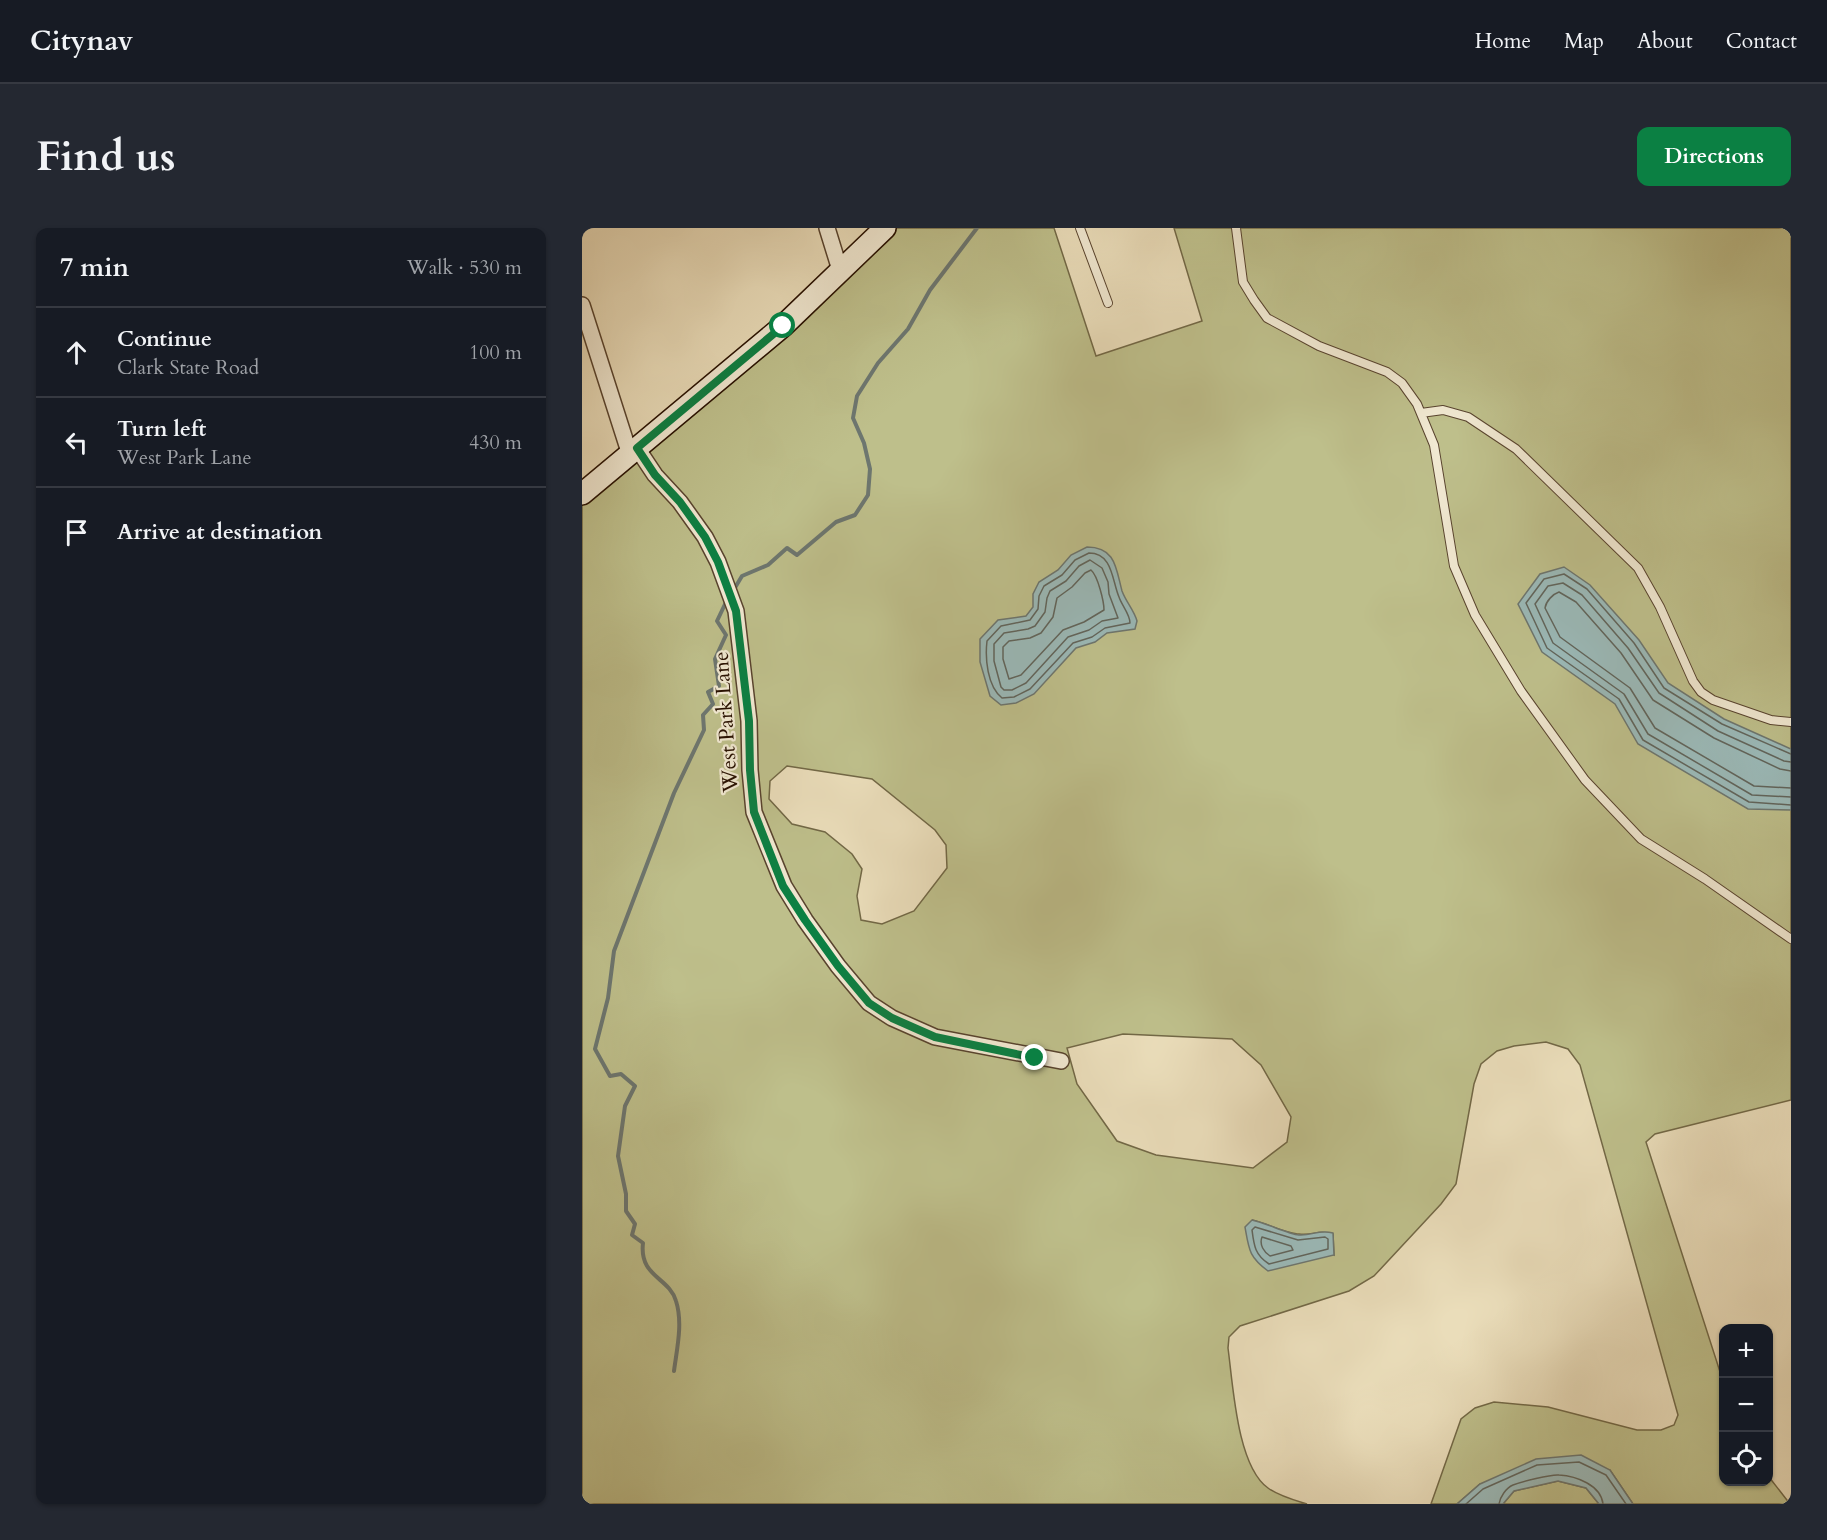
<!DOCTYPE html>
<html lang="en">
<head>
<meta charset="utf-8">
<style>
	body { margin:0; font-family:Cardo,serif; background:#242831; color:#f1f3f6 }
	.controls { position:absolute; right:18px; bottom:18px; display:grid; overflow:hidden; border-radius:12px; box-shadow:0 2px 4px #0004 }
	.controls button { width:54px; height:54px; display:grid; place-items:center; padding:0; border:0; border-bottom:2px solid #363941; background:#171b24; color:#f1f3f6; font:30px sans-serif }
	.stop { position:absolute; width:18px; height:18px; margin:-14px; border:4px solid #0b8043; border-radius:50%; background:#fff }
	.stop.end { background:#0b8043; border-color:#fff; box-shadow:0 2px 6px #0008 }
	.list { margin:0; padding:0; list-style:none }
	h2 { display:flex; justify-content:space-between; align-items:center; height:78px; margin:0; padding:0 24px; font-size:26px }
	h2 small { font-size:20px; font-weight:400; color:#9ea1a6 }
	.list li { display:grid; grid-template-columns:39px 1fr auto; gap:18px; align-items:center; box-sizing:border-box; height:90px; padding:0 24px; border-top:2px solid #363941 }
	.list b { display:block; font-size:22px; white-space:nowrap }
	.list p { margin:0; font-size:20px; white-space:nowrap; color:#9ea1a6 }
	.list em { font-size:20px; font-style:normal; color:#9ea1a6 }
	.icon { flex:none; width:33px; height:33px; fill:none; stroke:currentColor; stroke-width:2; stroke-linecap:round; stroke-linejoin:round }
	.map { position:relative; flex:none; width:1209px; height:1276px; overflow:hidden; border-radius:12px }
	header { display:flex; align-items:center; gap:36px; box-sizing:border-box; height:84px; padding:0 30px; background:#171b24; border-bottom:2px solid #363941 }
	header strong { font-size:28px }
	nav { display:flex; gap:33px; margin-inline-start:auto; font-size:21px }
	.intro { display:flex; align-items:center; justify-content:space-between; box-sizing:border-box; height:144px; padding:0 36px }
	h1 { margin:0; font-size:42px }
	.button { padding:15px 27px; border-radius:12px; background:#0b8043; color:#fff; font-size:21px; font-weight:700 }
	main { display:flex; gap:36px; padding:0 36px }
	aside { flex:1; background:#171b24; border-radius:12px; box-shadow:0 2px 4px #0004 }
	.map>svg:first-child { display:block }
	.green { fill:#bebf8b; stroke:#726846; stroke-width:1.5; fill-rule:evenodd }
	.water { fill:#9bbab9; stroke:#6d766f; stroke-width:1.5 }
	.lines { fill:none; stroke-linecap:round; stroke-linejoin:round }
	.shore { stroke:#61655c; stroke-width:1.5 }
	.stream { stroke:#6d766f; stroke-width:4 }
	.lane-casing { stroke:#58432e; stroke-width:10 }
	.street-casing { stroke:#58432e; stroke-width:18 }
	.secondary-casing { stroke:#271000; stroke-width:24 }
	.lane { stroke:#f1e9d2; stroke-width:8 }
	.street { stroke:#f1e9d2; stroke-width:15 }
	.secondary { stroke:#f1e9d2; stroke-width:21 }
	.route { stroke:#0b8043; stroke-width:8 }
	.labels { text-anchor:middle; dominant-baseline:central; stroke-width:4.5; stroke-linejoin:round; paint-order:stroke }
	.street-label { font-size:21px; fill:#271000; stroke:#f1e9d2 }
</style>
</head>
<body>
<header>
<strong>Citynav</strong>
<nav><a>Home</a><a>Map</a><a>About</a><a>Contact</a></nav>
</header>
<div class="intro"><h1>Find us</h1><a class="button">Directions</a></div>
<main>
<aside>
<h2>7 min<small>Walk · 530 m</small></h2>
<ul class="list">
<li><svg class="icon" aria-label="ahead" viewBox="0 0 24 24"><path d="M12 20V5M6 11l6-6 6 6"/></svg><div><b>Continue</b><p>Clark State Road</p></div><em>100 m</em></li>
<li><svg class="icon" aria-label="left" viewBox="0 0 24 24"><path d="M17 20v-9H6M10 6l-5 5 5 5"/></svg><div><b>Turn left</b><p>West Park Lane</p></div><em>430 m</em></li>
<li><svg class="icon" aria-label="arrive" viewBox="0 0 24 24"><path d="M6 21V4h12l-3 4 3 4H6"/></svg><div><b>Arrive at destination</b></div></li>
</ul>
</aside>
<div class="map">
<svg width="1209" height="1276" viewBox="0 0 1209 1276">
	<rect width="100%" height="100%" fill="#eaddba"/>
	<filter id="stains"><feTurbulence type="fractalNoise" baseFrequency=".00333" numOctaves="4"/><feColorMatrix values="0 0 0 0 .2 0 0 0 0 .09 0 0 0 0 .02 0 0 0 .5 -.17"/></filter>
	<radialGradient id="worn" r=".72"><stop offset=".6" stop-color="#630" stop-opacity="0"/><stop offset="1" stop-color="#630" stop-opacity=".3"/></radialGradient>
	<path class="green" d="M 312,0 L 472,0 L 514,128 L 620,93 L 592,0 L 1209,0 L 1209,872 L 1073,906 L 1064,914 L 1141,1153 L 1142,1254 L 1186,1254 L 1187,1249 L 1208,1276 L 1051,1276 L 1028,1242 L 898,1256 L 875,1276 L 849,1276 L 879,1191 L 893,1180 L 912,1174 L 966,1179 L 1055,1202 L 1079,1202 L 1092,1197 L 1096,1187 L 998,837 L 986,821 L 964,814 L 932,818 L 915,823 L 899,836 L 892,856 L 874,956 L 859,976 L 792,1048 L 767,1063 L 658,1098 L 647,1109 L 646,1120 C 651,1157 655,1238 686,1260 C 697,1268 712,1272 725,1276 L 0,1276 L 0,272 ZM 205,538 L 290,551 L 353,602 L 364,617 L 365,640 L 332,683 L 300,696 L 279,692 L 275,668 L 280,641 L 270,626 L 243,604 L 210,596 L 187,571 L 188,553 ZM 541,806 L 650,811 L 679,837 L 709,889 L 705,914 L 671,940 L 574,927 L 535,913 L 495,856 L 485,820 ZM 670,992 C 684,995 706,1006 717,1006 C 731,1008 737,1001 751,1006 L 752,1027 Z
		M 976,1253 L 1004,1260 L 1017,1276 L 921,1276 L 932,1263 Z"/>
	<path class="water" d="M 505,319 C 534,319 534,341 540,363 C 544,374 552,382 555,393 L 553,401 L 525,405 L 513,414 L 494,420 L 452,466 L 434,475 L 419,477 L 408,468 L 398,434 L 398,411 L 416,392 L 444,388 L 451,379 L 451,366 L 457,354 L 476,342 L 489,327 Z
		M 982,339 L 1008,357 L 1057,412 L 1086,455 L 1142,491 L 1209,521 L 1209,582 L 1166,581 L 1056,516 L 1033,476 L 960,424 L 936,376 L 958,346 Z
		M 670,992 C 684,995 706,1006 717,1007 C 730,1008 737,1001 751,1005 L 752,1027 L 686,1043 C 667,1029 667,1022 663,999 Z
		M 999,1227 L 1028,1242 L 1051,1276 L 1017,1276 L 1004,1260 L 976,1253 L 932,1263 L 921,1276 L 875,1276 L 898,1256 L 954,1231 Z"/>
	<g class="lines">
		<path class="shore" d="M 507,325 C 531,325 530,353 537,369 C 540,378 548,386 548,395 L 523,400 L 510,409 L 491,415 L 448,461 L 432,469 L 420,470 C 405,458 403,430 405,413 L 419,398 L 448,392 L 456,381 L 457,368 L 462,358 L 480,347 L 493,332 Z
			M 508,332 L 520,340 L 526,354 L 527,366 L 536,390 L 520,393 L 507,402 L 486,409 L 444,455 L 430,462 L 422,462 L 419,459 L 412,433 L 412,416 L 422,405 L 446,401 L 453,398 L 463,384 L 465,370 L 468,363 L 484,353 L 497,338 Z
			M 509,342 C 516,348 522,374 522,382 L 502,394 L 481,402 L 439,447 L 427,451 L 421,431 L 421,419 L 427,413 L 448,410 L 459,405 L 471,389 L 475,370 L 490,359 L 503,345 Z
			M 1209,526 L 1140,496 L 1082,460 L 1052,415 L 1005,361 L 982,346 L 962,351 L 944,375 L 965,420 L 1037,471 L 1061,512 L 1167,574 L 1209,577
			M 1209,534 L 1202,533 L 1136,503 L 1077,465 L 1046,420 L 1000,367 L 981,355 L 966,358 L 953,376 L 971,415 L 1042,466 L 1066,506 L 1170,567 L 1209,569
			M 1209,543 L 1198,541 L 1132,510 L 1071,472 L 1039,425 L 994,374 L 977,364 C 971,366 964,373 963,380 L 978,409 L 1048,460 L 1073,500 L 1172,558 L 1209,560
			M 673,999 L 716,1012 L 743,1009 L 746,1011 L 746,1021 L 687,1036 C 673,1027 672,1018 670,1002 Z
			M 680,1009 L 709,1018 L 711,1022 L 688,1028 C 682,1024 677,1017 680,1009 Z
			M 884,1276 L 901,1261 L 955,1237 L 997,1234 L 1024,1247 L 1044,1276
			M 917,1276 C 918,1269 924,1260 931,1257 C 939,1254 969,1246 977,1247 C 994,1248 1019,1257 1021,1276"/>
		<path class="stream" d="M 151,363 L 160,348 L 186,337 L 205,320 L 215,327 L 254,294 L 273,287 L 286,267 L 288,241 L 282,215 L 271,190 L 275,168 L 296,135 L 326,101 L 348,62 L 395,0
			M 92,1143 C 95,1120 101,1095 94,1073 C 87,1049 57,1049 61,1015 L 50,1007 L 53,996 L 44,983 L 44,966 L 36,928 L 43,878 L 53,858 L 39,846 L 28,848 L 13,821 L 26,770 L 32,723 L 92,565 L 122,502 L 121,487 L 131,476 L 126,464 L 137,458 L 133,431 L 144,407 L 135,393 L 145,372"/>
		<defs>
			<path id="lane" d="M 498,0 L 526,75
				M 654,0 L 661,54 L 672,72 L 685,90 L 737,118 L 805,144 L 820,155 L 835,176 L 852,217 L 872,338 L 893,387 L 939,463 L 1003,552 L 1059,611 L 1123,651 L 1209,711
				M 839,185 L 861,182 L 886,189 L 934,221 L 1056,340 L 1078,379 L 1111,453 L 1119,464 L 1131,472 L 1189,492 L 1209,494"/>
			<path id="street" d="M 245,0 L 258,42
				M 0,77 L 48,227
				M 55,220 L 73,247 L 98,274 L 123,309 L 136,334 L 154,383 L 167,493 L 168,542 L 172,584 L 202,658 L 223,692 L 256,738 L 287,775 L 310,790 L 353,809 L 479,833"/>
			<path id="secondary" d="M 0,266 L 201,98 L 303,0"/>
		</defs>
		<use href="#lane" class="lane-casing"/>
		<use href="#street" class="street-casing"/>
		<use href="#secondary" class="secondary-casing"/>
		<use href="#lane" class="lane"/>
		<use href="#street" class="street"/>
		<use href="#secondary" class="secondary"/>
	</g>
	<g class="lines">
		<path class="route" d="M 201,98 L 55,220 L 73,247 L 98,274 L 123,309 L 136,334 L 154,383 L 167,493 L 168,542 L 172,584 L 201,658 L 223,692 L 256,738 L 287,775 L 310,790 L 353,809 L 453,830"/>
	</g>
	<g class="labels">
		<g class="street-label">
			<text transform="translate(144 494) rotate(-94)">West Park Lane</text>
		</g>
	</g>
	<rect width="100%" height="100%" filter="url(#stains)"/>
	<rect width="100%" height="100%" fill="url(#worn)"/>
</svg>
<div class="controls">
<button>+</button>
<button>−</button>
<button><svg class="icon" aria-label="locate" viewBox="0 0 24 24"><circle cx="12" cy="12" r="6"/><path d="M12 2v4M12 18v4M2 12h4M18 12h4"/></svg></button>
</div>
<div class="stop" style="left:201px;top:98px"></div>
<div class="stop end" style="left:453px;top:830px"></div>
</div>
</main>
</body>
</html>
